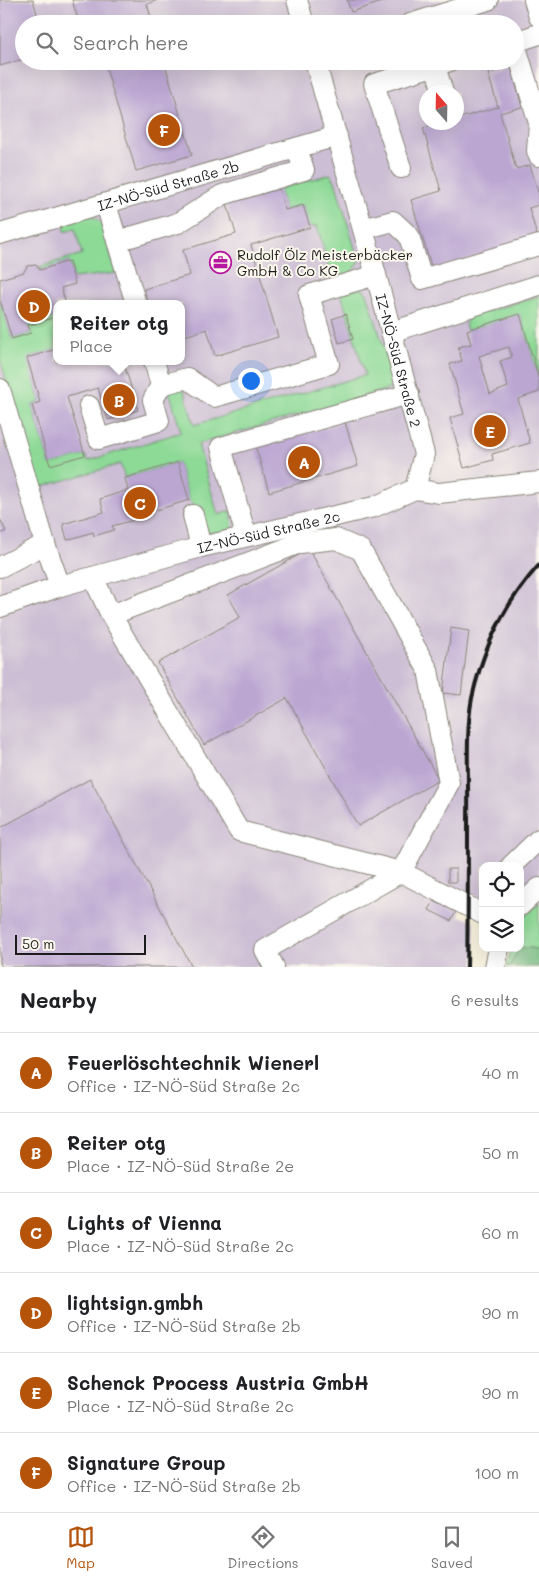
<!DOCTYPE html>
<html lang="en">
<head>
<meta charset="utf-8">
<style>
	body { margin:0; font-family:Mali,sans-serif; background:#f2f2f2; color:#202124 }
	.controls { position:absolute; right:15px; bottom:15px; display:grid; overflow:hidden; border-radius:10px; box-shadow:0 5px 20px #0002 }
	.controls button { width:45px; height:45px; display:grid; place-items:center; padding:0; border:0; border-bottom:1px solid #e0e0e0; background:#fff; color:#202124; font:25px sans-serif }
	.compass { position:absolute; left:419px; top:85px; width:45px; height:45px; border-radius:50%; background:#fff; box-shadow:0 5px 20px #0002; rotate:340deg }
	.scale { position:absolute; left:15px; bottom:12px; width:131px; box-sizing:border-box; padding-left:5px; border:2px solid #1c1c1c; border-top:0; font-size:14px; line-height:18px; white-space:nowrap; color:#1c1c1c; -webkit-text-stroke:4px #fbf7ec; paint-order:stroke }
	.you { position:absolute; left:250px; top:380px; width:18px; height:18px; margin:-12px; border:4px solid #fff; border-radius:50%; background:#1a73e8; box-shadow:0 0 0 8px #1a73e833 }
	.badge { display:grid; place-items:center; width:32px; height:32px; border-radius:50%; background:#b45309; color:#fff; font-size:16px; font-weight:700 }
	.pin { position:absolute; translate:-50% -50%; border:2px solid #fff; box-shadow:0 1px 5px #0006 }
	.popup { position:absolute; left:53px; top:300px; width:132px; height:65px; box-sizing:border-box; display:grid; place-content:center; border-radius:10px; background:#fff; filter:drop-shadow(0 1px 4px #0005); font-size:16px; white-space:nowrap; color:#757577 }
	.popup b { font-size:19px; color:#202124 }
	.popup::after { content:''; position:absolute; left:50%; top:100%; margin-left:-10px; border:10px solid transparent; border-top-color:#fff }
	.list { margin:0; padding:0; list-style:none }
	h2 { display:flex; justify-content:space-between; align-items:center; height:65px; margin:0; padding:0 20px; font-size:21px }
	h2 small { font-size:16px; font-weight:400; color:#757577 }
	.list li { display:grid; grid-template-columns:32px 1fr auto; gap:15px; align-items:center; box-sizing:border-box; height:80px; padding:0 20px; border-top:1px solid #e0e0e0 }
	.list b { display:block; font-size:19px; white-space:nowrap }
	.list p { margin:0; font-size:16px; white-space:nowrap; color:#757577 }
	.list em { font-size:16px; font-style:normal; color:#757577 }
	.icon { flex:none; width:28px; height:28px; fill:none; stroke:currentColor; stroke-width:2; stroke-linecap:round; stroke-linejoin:round }
	.map { position:relative; flex:none; width:539px; height:967px; overflow:hidden }
	.search { position:absolute; background:#fff; box-shadow:0 5px 20px #0002; left:15px; right:15px; top:15px; height:55px; display:flex; align-items:center; gap:12px; box-sizing:border-box; padding:0 18px; border-radius:28px; color:#757577; font-size:19px }
	.sheet { height:545px; background:#fff }
	nav { display:flex; justify-content:space-around; align-items:center; box-sizing:border-box; height:70px; border-top:1px solid #e0e0e0; background:#fff; font-size:14px; color:#757577 }
	nav a { display:grid; justify-items:center; gap:2px }
	nav .on { color:#b45309 }
	.map>svg:first-child { display:block }
	.industrial { fill:#ccbed4; fill-rule:evenodd }
	.green { fill:#8dd996; stroke:#547a59 }
	.forest { fill:#72b97f; stroke:#476a4e }
	.building { fill:#bba6d2; fill-rule:evenodd }
	.lines { fill:none; stroke-linecap:round; stroke-linejoin:round }
	.minor-casing { stroke:#888478; stroke-width:22 }
	.minor { stroke:#fff; stroke-width:20 }
	.rail { stroke:#1c1c1c; stroke-width:4 }
	.labels { text-anchor:middle; dominant-baseline:central; stroke-width:4; stroke-linejoin:round; paint-order:stroke }
	.street-label { font-size:14px; fill:#1c1c1c; stroke:#fbf7ec }
	.poi-label { font-size:14px; fill:#1c1c1c; stroke:#fbf7ec; text-anchor:start }
</style>
</head>
<body>
<div class="map">
<svg width="539" height="967" viewBox="0 0 539 967">
	<rect width="100%" height="100%" fill="#fbf7ec"/>
	<filter id="ink" filterUnits="userSpaceOnUse"><feTurbulence type="fractalNoise" baseFrequency=".02" numOctaves="2"/><feDisplacementMap in="SourceGraphic" scale="10" xChannelSelector="R" yChannelSelector="G"/><feConvolveMatrix kernelMatrix="1 2 1 2 8 2 1 2 1" color-interpolation-filters="sRGB"/></filter>
	<filter id="wash" filterUnits="userSpaceOnUse"><feTurbulence type="fractalNoise" baseFrequency=".0096" numOctaves="4" result="noise"/><feDisplacementMap in="SourceGraphic" scale="20" xChannelSelector="R" yChannelSelector="G"/><feGaussianBlur stdDeviation="1.12" result="paint"/><feColorMatrix in="noise" values="0 0 0 0 0 0 0 0 0 0 0 0 0 0 0 0 0 1.4 0 .05"/><feComposite in="paint" operator="in"/></filter>
	<g filter="url(#wash)">
		<rect width="100%" height="100%" fill="#f3ecd5"/>
		<path class="industrial" d="M 0,0 L 539,0 L 539,903 L 527,914 L 520,925 L 520,866 L 483,866 L 483,900 L 476,896 L 459,895 L 459,916 L 475,922 L 474,967 L 0,967 ZM 24,24 L 515,24 L 515,61 L 24,61 ZM 426,92 L 456,92 L 456,122 L 426,122 ZM 56,304 L 182,304 L 182,361 L 56,361 Z"/>
		<path class="green" d="M 330,174 L 335,181 L 359,262 C 355,273 338,281 330,271 L 317,226 L 310,227 L 303,205 L 285,210 L 279,189 Z
			M 89,216 L 96,218 L 101,223 L 116,273 L 74,278 L 69,261 L 40,270 L 39,267 L 82,254 L 75,229 L 64,232 L 65,223 Z
			M 361,288 L 367,293 L 396,387 L 198,444 L 218,515 L 231,511 L 233,527 C 225,533 216,535 207,532 L 197,509 L 189,500 L 178,462 L 125,478 L 120,464 L 38,488 L 0,359 L 0,300 L 12,339 L 31,333 L 28,325 L 56,317 L 56,349 L 28,358 L 40,402 L 32,405 L 50,465 L 85,455 L 88,461 L 181,432 L 169,390 L 175,386 L 184,390 L 194,425 L 365,375 L 341,293 Z
			M 539,296 L 539,379 L 520,315 L 467,330 L 465,325 L 469,317 Z
			M 539,903 L 539,949 L 520,947 C 520,921 520,921 539,903 Z
			M 511,948 L 519,948 L 509,967 L 506,967 Z"/>
		<path class="forest" d="M 520,947 L 539,949 L 539,967 L 509,967 Z"/>
		<g id="blocks">
			<path class="building" d="M 0,0 L 33,0 L 40,24 L 24,24 L 24,59 L 0,66 Z
				M 72,0 L 158,0 L 147,4 L 153,24 L 93,24 L 91,19 L 79,22 Z
				M 347,0 L 388,0 L 351,12 Z
				M 104,61 L 164,61 L 192,155 L 136,171 Z
				M 511,67 L 522,107 L 500,113 L 516,169 L 530,165 L 539,195 L 539,205 L 529,208 L 538,239 L 432,269 L 411,200 L 441,191 L 423,128 L 444,122 L 456,122 L 456,119 L 498,107 L 488,73 Z
				M 279,189 L 285,210 L 303,205 L 310,227 L 251,245 L 278,337 L 215,356 L 207,329 L 182,337 L 182,304 L 149,304 L 144,289 L 190,275 L 183,250 L 236,234 L 227,204 Z
				M 69,261 L 75,284 L 61,288 L 66,304 L 56,304 L 56,317 L 28,325 L 31,333 L 12,339 L 0,300 L 0,279 L 24,272 L 27,266 L 36,265 L 40,270 Z
				M 346,314 L 353,339 L 339,343 L 332,319 Z
				M 520,314 L 539,379 L 539,392 L 518,399 L 530,443 L 492,454 L 493,460 L 464,468 L 450,418 L 464,414 L 450,364 L 462,361 L 458,347 L 471,344 L 467,330 ZM 509,347 L 512,357 L 500,361 L 508,387 L 490,394 L 479,356 Z
				M 56,349 L 56,361 L 116,361 L 118,369 L 125,367 L 138,410 L 108,420 L 98,388 L 67,397 L 85,455 L 50,465 L 32,405 L 40,402 L 27,358 Z
				M 345,422 L 358,466 L 269,492 L 256,448 Z
				M 178,462 L 189,500 L 137,516 L 138,519 L 112,526 L 114,530 L 94,536 L 93,532 L 67,540 L 63,524 L 104,512 L 100,499 L 128,490 L 125,478 Z
				M 0,519 L 6,531 L 0,534 Z
				M 309,549 L 439,780 L 358,826 L 287,698 L 204,745 L 158,663 L 240,617 L 228,595 Z
				M 451,628 L 469,631 L 461,695 L 443,693 Z
				M 90,779 L 192,967 L 2,967 L 0,963 L 0,828 Z
				M 448,869 L 456,869 L 456,882 L 448,882 Z
				M 434,901 L 456,912 L 451,921 L 429,910 Z"/>
		</g>
	</g>
	<g filter="url(#ink)">
		<use href="#blocks" fill-opacity="0" stroke="#888478" stroke-width="1"/>
		<g class="lines">
			<defs>
				<g id="minor">
					<path d="M 297,0 L 304,24"/>
					<path d="M 534,0 L 539,17"/>
					<path d="M 410,24 L 488,0"/>
					<path d="M 515,42 L 539,34"/>
					<path d="M 515,44 L 539,123 L 537,151 L 539,156"/>
					<path id="s1" d="M 315,61 L 376,275 L 424,454 L 415,489"/>
					<path d="M 435,66 L 443,92"/>
					<path d="M 401,168 L 374,84 L 450,61"/>
					<path d="M 106,204 L 136,304"/>
					<path d="M 363,229 L 393,221 L 409,236 L 422,279 L 539,245"/>
					<path id="s2" d="M 0,234 L 337,136"/>
					<path d="M 117,241 L 178,223 L 222,195 L 304,170 L 297,148"/>
					<path d="M 391,332 L 539,285"/>
					<path d="M 154,361 L 161,385"/>
					<path d="M 0,389 L 45,544 L 60,586"/>
					<path d="M 89,406 L 99,439 L 159,421 L 153,400 L 161,385 L 187,378 L 214,397 L 329,364 L 309,295 L 376,275"/>
					<path d="M 193,515 L 201,547"/>
					<path d="M 246,536 L 221,447 L 409,394"/>
					<path d="M 0,567 L 45,544"/>
					<path d="M 93,577 L 111,615"/>
					<path id="s3" d="M 0,607 L 60,586 L 201,547 L 374,507 L 415,489 L 439,493 L 539,482"/>
					<path d="M 511,866 L 539,839"/>
					<path d="M 520,906 L 539,888"/>
					<path d="M 274,967 L 265,950 L 401,872 L 449,783 L 428,670 L 361,550 L 336,539 L 300,543 L 111,615 L 239,831 L 401,872 L 483,914"/>
					<path d="M 495,967 L 499,948"/>
				</g>
			</defs>
			<use href="#minor" class="minor-casing"/>
			<use href="#minor" class="minor"/>
			<path class="rail" d="M 467,967 C 468,918 468,869 468,819 C 469,783 465,734 472,698 C 483,648 505,603 539,565"/>
		</g>
	</g>
	<defs>
		<symbol id="office-ring" viewBox="-11 -11 22 22"><circle r="9.5" fill="#fbf7ec" stroke="#b5179e" stroke-width="1.5"/><path d="M-6-3h4V-5.5h4V-3h4V5H-6ZM-1-4.5V-3h2v-1.5ZM-6 0V1H6V0Z" fill="#b5179e"/></symbol>
	</defs>
	<g fill-rule="evenodd">
		<use href="#office-ring" x="208" y="250" width="25" height="25"/>
	</g>
	<g class="labels">
		<g class="street-label">
			<text stroke="none"><textPath href="#s2" startOffset="175">IZ-NÖ-Süd Straße 2b</textPath></text>
			<text stroke="none"><textPath href="#s1" startOffset="311">IZ-NÖ-Süd Straße 2</textPath></text>
			<text stroke="none"><textPath href="#s3" startOffset="279">IZ-NÖ-Süd Straße 2c</textPath></text>
		</g>
		<g class="poi-label">
			<text x="237" y="254">Rudolf Ölz Meisterbäcker<tspan x="237" dy="16">GmbH &amp; Co KG</tspan></text>
		</g>
	</g>
</svg>
<div class="controls">
<button><svg class="icon" aria-label="locate" viewBox="0 0 24 24"><circle cx="12" cy="12" r="6"/><path d="M12 2v4M12 18v4M2 12h4M18 12h4"/></svg></button>
<button><svg class="icon" aria-label="layers" viewBox="0 0 24 24"><path d="M12 4l9 5-9 5-9-5zM3 14l9 5 9-5"/></svg></button>
</div>
<svg class="compass" viewBox="-18 -18 36 36"><path d="M0-13l5 13h-10z" fill="#e53935"/><path d="M0 13l5-13h-10z" fill="#757577"/></svg>
<div class="scale">50 m</div>
<div class="you"></div>
<div class="pin badge" style="left:304px;top:462px">A</div>
<div class="pin badge" style="left:119px;top:400px">B</div>
<div class="popup"><b>Reiter otg</b>Place</div>
<div class="pin badge" style="left:140px;top:503px">C</div>
<div class="pin badge" style="left:34px;top:306px">D</div>
<div class="pin badge" style="left:490px;top:431px">E</div>
<div class="pin badge" style="left:164px;top:130px">F</div>
<div class="search"><svg class="icon" aria-label="search" viewBox="0 0 24 24"><circle cx="10" cy="10" r="6"/><path d="M15 15l6 6"/></svg>Search here</div>
</div>
<section class="sheet">
<h2>Nearby<small>6 results</small></h2>
<ul class="list">
<li><span class="badge">A</span><div><b>Feuerlöschtechnik Wienerl</b><p>Office · IZ-NÖ-Süd Straße 2c</p></div><em>40 m</em></li>
<li><span class="badge">B</span><div><b>Reiter otg</b><p>Place · IZ-NÖ-Süd Straße 2e</p></div><em>50 m</em></li>
<li><span class="badge">C</span><div><b>Lights of Vienna</b><p>Place · IZ-NÖ-Süd Straße 2c</p></div><em>60 m</em></li>
<li><span class="badge">D</span><div><b>lightsign.gmbh</b><p>Office · IZ-NÖ-Süd Straße 2b</p></div><em>90 m</em></li>
<li><span class="badge">E</span><div><b>Schenck Process Austria GmbH</b><p>Place · IZ-NÖ-Süd Straße 2c</p></div><em>90 m</em></li>
<li><span class="badge">F</span><div><b>Signature Group</b><p>Office · IZ-NÖ-Süd Straße 2b</p></div><em>100 m</em></li>
</ul>
</section>
<nav>
<a class="on"><svg class="icon" aria-label="map" viewBox="0 0 24 24"><path d="M3 6l6-2 6 2 6-2v14l-6 2-6-2-6 2zM9 4v14M15 6v14"/></svg>Map</a>
<a><svg class="icon" aria-label="directions" viewBox="0 0 24 24"><path d="M12 3l9 9-9 9-9-9zM9 14v-3h6M13 9l2 2-2 2"/></svg>Directions</a>
<a><svg class="icon" aria-label="saved" viewBox="0 0 24 24"><path d="M7 4h10v16l-5-4-5 4z"/></svg>Saved</a>
</nav>
</body>
</html>
